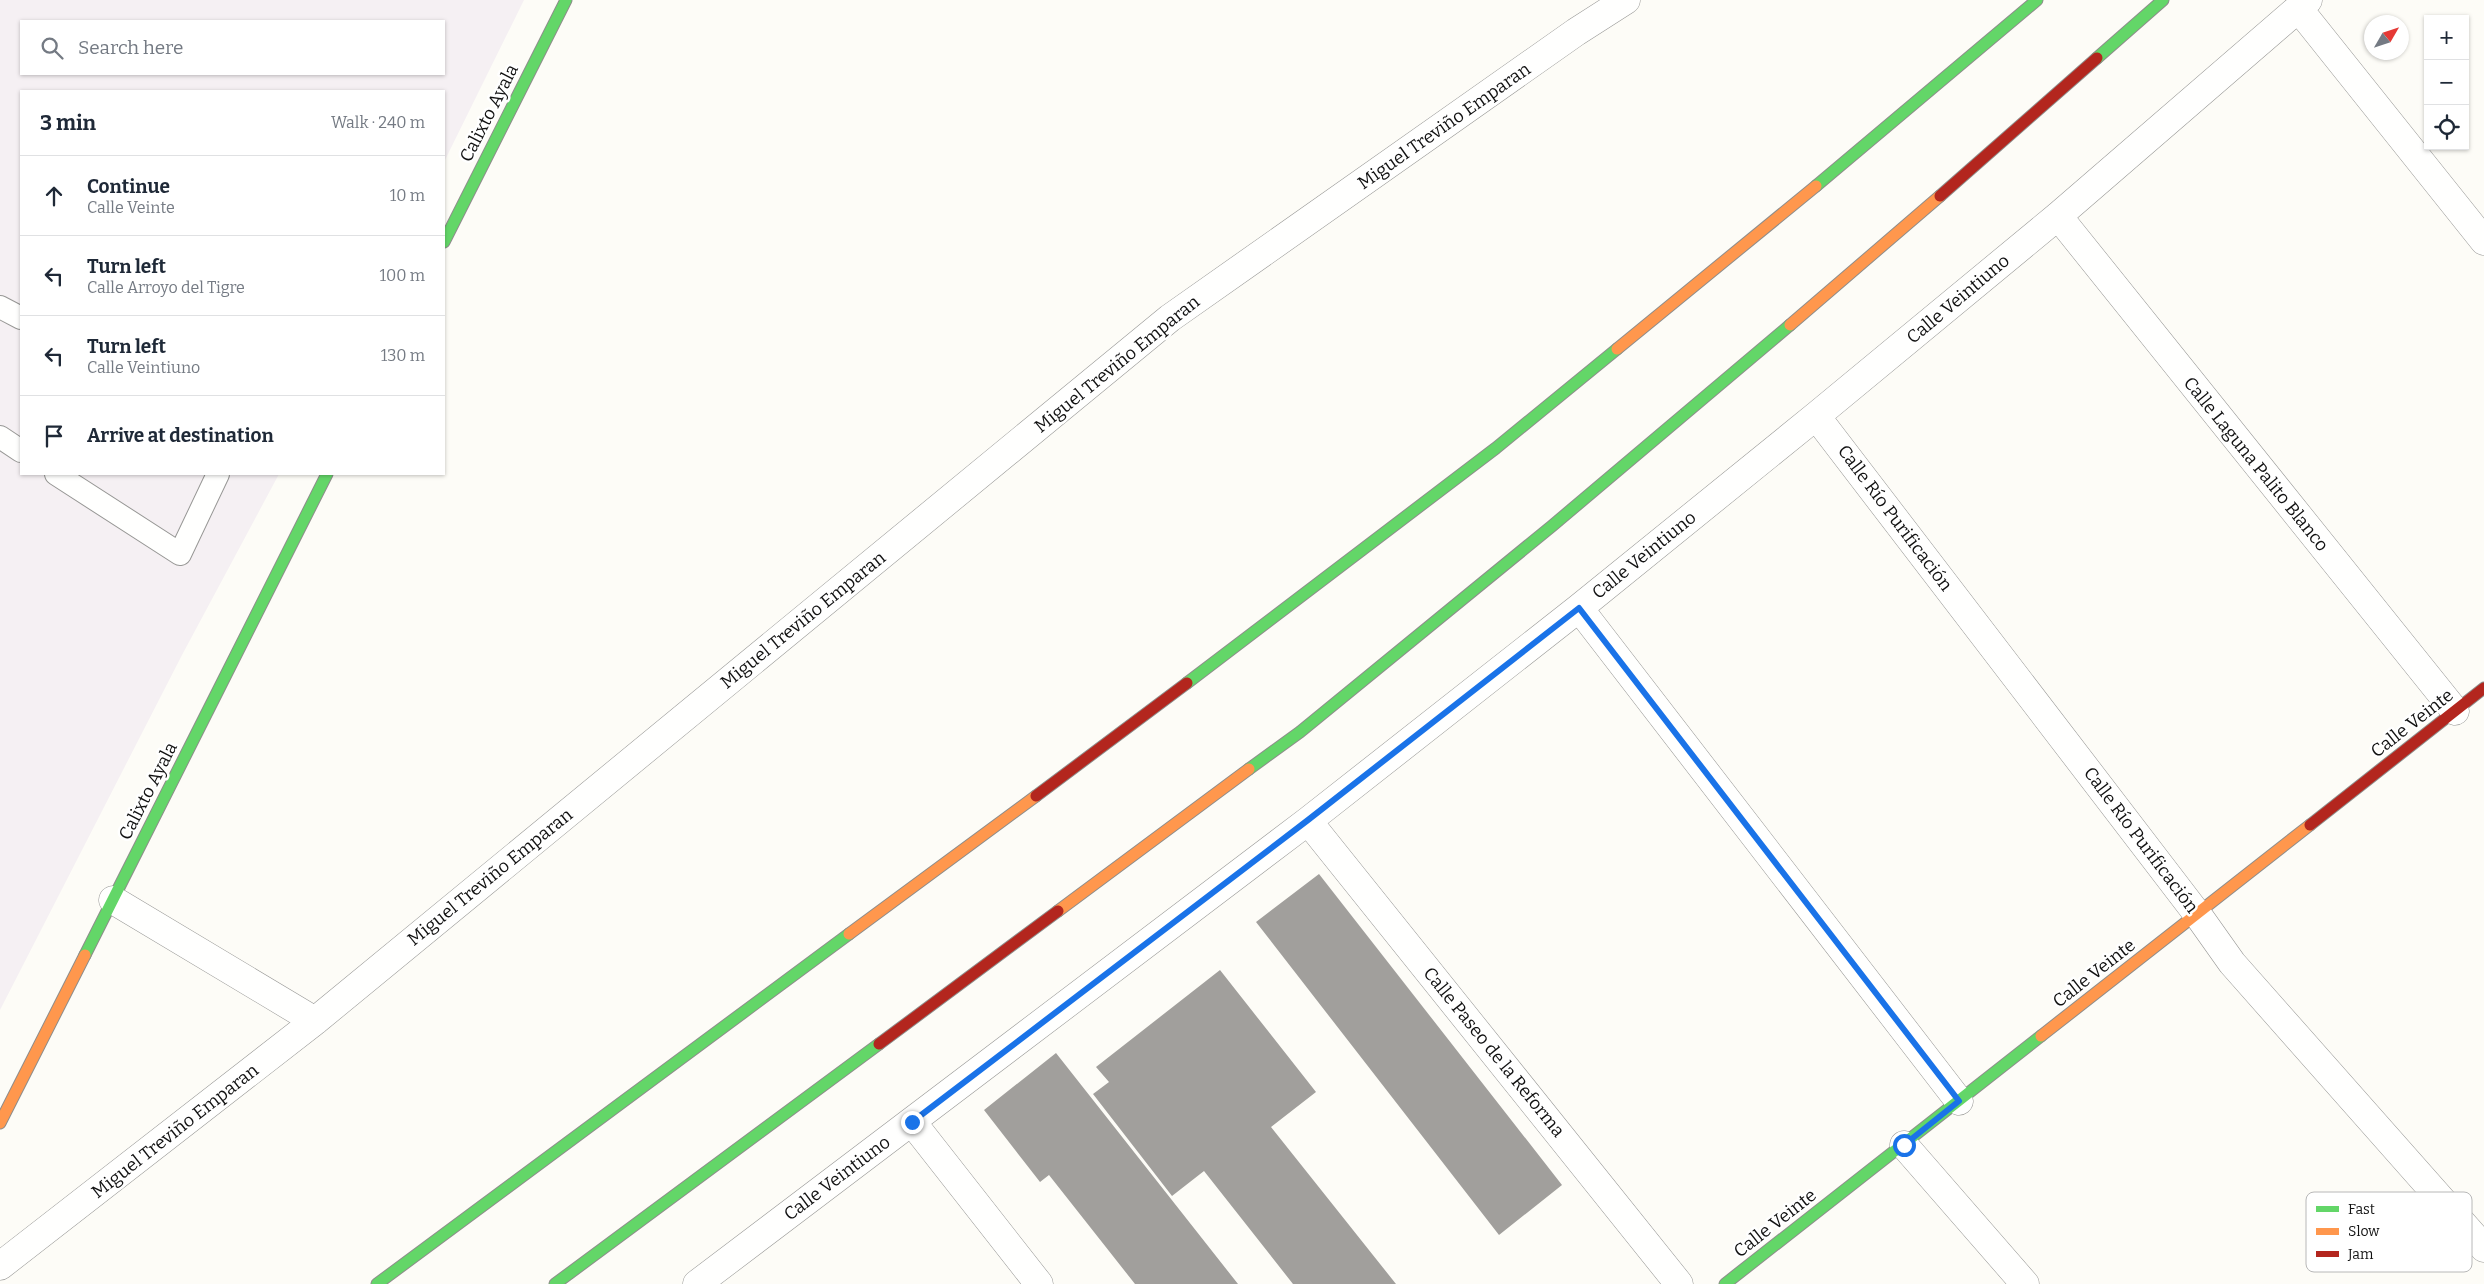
<!DOCTYPE html>
<html lang="en">
<head>
<meta charset="utf-8">
<style>
	body { margin:0; font-family:Bitter,serif; background:#f6f6f7; color:#1f2937 }
	.controls { position:absolute; right:15px; top:15px; display:grid; overflow:hidden; border-radius:0px; box-shadow:0 1px 4px #0004 }
	.controls button { width:45px; height:45px; display:grid; place-items:center; padding:0; border:0; border-bottom:1px solid #e0e1e3; background:#fff; color:#1f2937; font:25px sans-serif }
	.compass { position:absolute; left:2364px; top:15px; width:45px; height:45px; border-radius:50%; background:#fff; box-shadow:0 1px 4px #0004; rotate:51deg }
	.stop { position:absolute; width:15px; height:15px; margin:-11px; border:4px solid #1a73e8; border-radius:50%; background:#fff }
	.stop.end { background:#1a73e8; border-color:#fff; box-shadow:0 1px 5px #0008 }
	.list { margin:0; padding:0; list-style:none }
	h2 { display:flex; justify-content:space-between; align-items:center; height:65px; margin:0; padding:0 20px; font-size:21px }
	h2 small { font-size:16px; font-weight:400; color:#747a83 }
	.list li { display:grid; grid-template-columns:32px 1fr auto; gap:15px; align-items:center; box-sizing:border-box; height:80px; padding:0 20px; border-top:1px solid #e0e1e3 }
	.list b { display:block; font-size:19px; white-space:nowrap }
	.list p { margin:0; font-size:16px; white-space:nowrap; color:#747a83 }
	.list em { font-size:16px; font-style:normal; color:#747a83 }
	.icon { flex:none; width:28px; height:28px; fill:none; stroke:currentColor; stroke-width:2; stroke-linecap:round; stroke-linejoin:round }
	.map { position:relative; flex:none; width:2484px; height:1284px; overflow:hidden }
	.search { position:absolute; background:#fff; box-shadow:0 1px 4px #0004; left:20px; top:20px; width:425px; height:55px; display:flex; align-items:center; gap:12px; box-sizing:border-box; padding:0 18px; border-radius:0px; color:#747a83; font-size:19px }
	.panel { position:absolute; background:#fff; box-shadow:0 1px 4px #0004; left:20px; top:90px; width:425px; height:385px; border-radius:0px }
	.map>svg:first-child { display:block }
	.industrial { fill:#f5f0f3; fill-rule:evenodd }
	.building { fill:#a19f9c }
	.lines { fill:none; stroke-linecap:round; stroke-linejoin:round }
	.lane-casing { stroke:#979795; stroke-width:24 }
	.street-casing { stroke:#979795; stroke-width:29 }
	.fast-casing { stroke:#8e8d8b; stroke-width:13 }
	.slow-casing { stroke:#8e8d8b; stroke-width:13 }
	.jam-casing { stroke:#8e8d8b; stroke-width:13 }
	.lane { stroke:#fffffe; stroke-width:22 }
	.street { stroke:#fffffe; stroke-width:28 }
	.fast { stroke:#63d668; stroke-width:11 }
	.slow { stroke:#ff974d; stroke-width:11 }
	.jam { stroke:#b3261e; stroke-width:11 }
	.route { stroke:#1a73e8; stroke-width:6 }
	.labels { text-anchor:middle; dominant-baseline:central; stroke-width:5; stroke-linejoin:round; paint-order:stroke }
	.street-label { font-size:18px; fill:#111; stroke:#fff }
	.key { fill:#fff; stroke:#b8b8b8; stroke-width:1 }
	.key-label { font-size:14px; fill:#111 }
</style>
</head>
<body>
<div class="map">
<svg width="2484" height="1284" viewBox="0 0 2484 1284">
	<rect width="100%" height="100%" fill="#fdfcf7"/>
	<path class="industrial" d="M 0,0 L 524,0 L 444,162 L 444,91 L 21,91 L 21,474 L 279,474 L 182,655 L 0,1010 ZM 21,21 L 444,21 L 444,74 L 21,74 Z"/>
	<path class="building" d="M 1319,874 L 1562,1185 L 1499,1235 L 1256,922 Z
		M 1220,970 L 1316,1092 L 1271,1127 L 1396,1284 L 1293,1284 L 1204,1171 L 1172,1196 L 1093,1094 L 1109,1082 L 1096,1067 Z
		M 1056,1053 L 1238,1284 L 1135,1284 L 1049,1175 L 1040,1182 L 984,1110 Z"/>
	<g class="lines">
		<defs>
			<path id="lane" d="M 0,307 L 21,318
				M 0,437 L 21,451
				M 56,474 L 180,554 L 218,474"/>
			<path id="street" d="M 2298,8 L 2484,241
				M 2058,216 L 2455,711
				M 1816,416 L 2198,915 L 2232,963 L 2484,1248
				M 1579,608 L 1959,1101
				M 1308,821 L 1679,1284
				M 113,900 L 315,1021
				M 912,1122 L 1039,1284
				M 1904,1145 L 2025,1284
				M 0,1266 L 315,1021 L 1170,318 L 1576,32 L 1626,0
				M 697,1284 L 1308,821 L 1579,608 L 1816,416 L 2058,216 L 2308,0"/>
			<path id="fast" d="M 2097,58 L 2163,0
				M 1816,186 L 2037,0
				M 444,242 L 566,0
				M 1187,683 L 1496,448 L 1617,349
				M 1249,769 L 1300,732 L 1552,526 L 1790,325
				M 85,955 L 327,474
				M 377,1284 L 849,934
				M 555,1284 L 879,1044
				M 1725,1284 L 2041,1036"/>
			<path id="slow" d="M 1790,325 L 1940,196
				M 1617,349 L 1816,186
				M 1058,911 L 1249,769
				M 849,934 L 1036,796
				M 2041,1036 L 2310,825
				M 0,1123 L 85,955"/>
			<path id="jam" d="M 1940,196 L 2097,58
				M 1036,796 L 1187,683
				M 2310,825 L 2484,688
				M 879,1044 L 1058,911"/>
		</defs>
		<use href="#lane" class="lane-casing"/>
		<use href="#street" class="street-casing"/>
		<use href="#fast" class="fast-casing"/>
		<use href="#slow" class="slow-casing"/>
		<use href="#jam" class="jam-casing"/>
		<use href="#lane" class="lane"/>
		<use href="#street" class="street"/>
		<use href="#fast" class="fast"/>
		<use href="#slow" class="slow"/>
		<use href="#jam" class="jam"/>
	</g>
	<g class="lines">
		<path class="route" d="M 912,1122 L 1308,820 L 1579,608 L 1959,1101 L 1904,1145"/>
	</g>
	<g class="labels">
		<g class="street-label">
			<text transform="translate(489 113) rotate(-63)">Calixto Ayala</text>
			<text transform="translate(1444 126) rotate(-35)">Miguel Treviño Emparan</text>
			<text transform="translate(1958 299) rotate(-40)">Calle Veintiuno</text>
			<text transform="translate(1117 364) rotate(-39)">Miguel Treviño Emparan</text>
			<text transform="translate(2256 464) rotate(51)">Calle Laguna Palito Blanco</text>
			<text transform="translate(1895 518) rotate(53)">Calle Río Purificación</text>
			<text transform="translate(1644 555) rotate(-39)">Calle Veintiuno</text>
			<text transform="translate(803 620) rotate(-39)">Miguel Treviño Emparan</text>
			<text transform="translate(2412 723) rotate(-38)">Calle Veinte</text>
			<text transform="translate(148 791) rotate(-63)">Calixto Ayala</text>
			<text transform="translate(2141 840) rotate(53)">Calle Río Purificación</text>
			<text transform="translate(490 877) rotate(-39)">Miguel Treviño Emparan</text>
			<text transform="translate(2094 973) rotate(-38)">Calle Veinte</text>
			<text transform="translate(1494 1052) rotate(51)">Calle Paseo de la Reforma</text>
			<text transform="translate(175 1131) rotate(-38)">Miguel Treviño Emparan</text>
			<text transform="translate(837 1178) rotate(-37)">Calle Veintiuno</text>
			<text transform="translate(1775 1223) rotate(-38)">Calle Veinte</text>
		</g>
	</g>
	<rect x="2306" y="1192" width="166" height="80" rx="8" class="key"/>
	<rect x="2316" y="1206" width="23" height="6" fill="#63d668"/>
	<rect x="2316" y="1228" width="23" height="7" fill="#ff974d"/>
	<rect x="2316" y="1251" width="23" height="6" fill="#b3261e"/>
	<g class="key-label">
		<text x="2348" y="1214">Fast</text>
		<text x="2348" y="1236">Slow</text>
		<text x="2348" y="1259">Jam</text>
	</g>
</svg>
<div class="controls">
<button>+</button>
<button>−</button>
<button><svg class="icon" aria-label="locate" viewBox="0 0 24 24"><circle cx="12" cy="12" r="6"/><path d="M12 2v4M12 18v4M2 12h4M18 12h4"/></svg></button>
</div>
<svg class="compass" viewBox="-18 -18 36 36"><path d="M0-13l5 13h-10z" fill="#e53935"/><path d="M0 13l5-13h-10z" fill="#747a83"/></svg>
<div class="stop" style="left:1904px;top:1145px"></div>
<div class="stop end" style="left:912px;top:1122px"></div>
<div class="search"><svg class="icon" aria-label="search" viewBox="0 0 24 24"><circle cx="10" cy="10" r="6"/><path d="M15 15l6 6"/></svg>Search here</div>
<section class="panel">
<h2>3 min<small>Walk · 240 m</small></h2>
<ul class="list">
<li><svg class="icon" aria-label="ahead" viewBox="0 0 24 24"><path d="M12 20V5M6 11l6-6 6 6"/></svg><div><b>Continue</b><p>Calle Veinte</p></div><em>10 m</em></li>
<li><svg class="icon" aria-label="left" viewBox="0 0 24 24"><path d="M17 20v-9H6M10 6l-5 5 5 5"/></svg><div><b>Turn left</b><p>Calle Arroyo del Tigre</p></div><em>100 m</em></li>
<li><svg class="icon" aria-label="left" viewBox="0 0 24 24"><path d="M17 20v-9H6M10 6l-5 5 5 5"/></svg><div><b>Turn left</b><p>Calle Veintiuno</p></div><em>130 m</em></li>
<li><svg class="icon" aria-label="arrive" viewBox="0 0 24 24"><path d="M6 21V4h12l-3 4 3 4H6"/></svg><div><b>Arrive at destination</b></div></li>
</ul>
</section>
</div>
</body>
</html>
